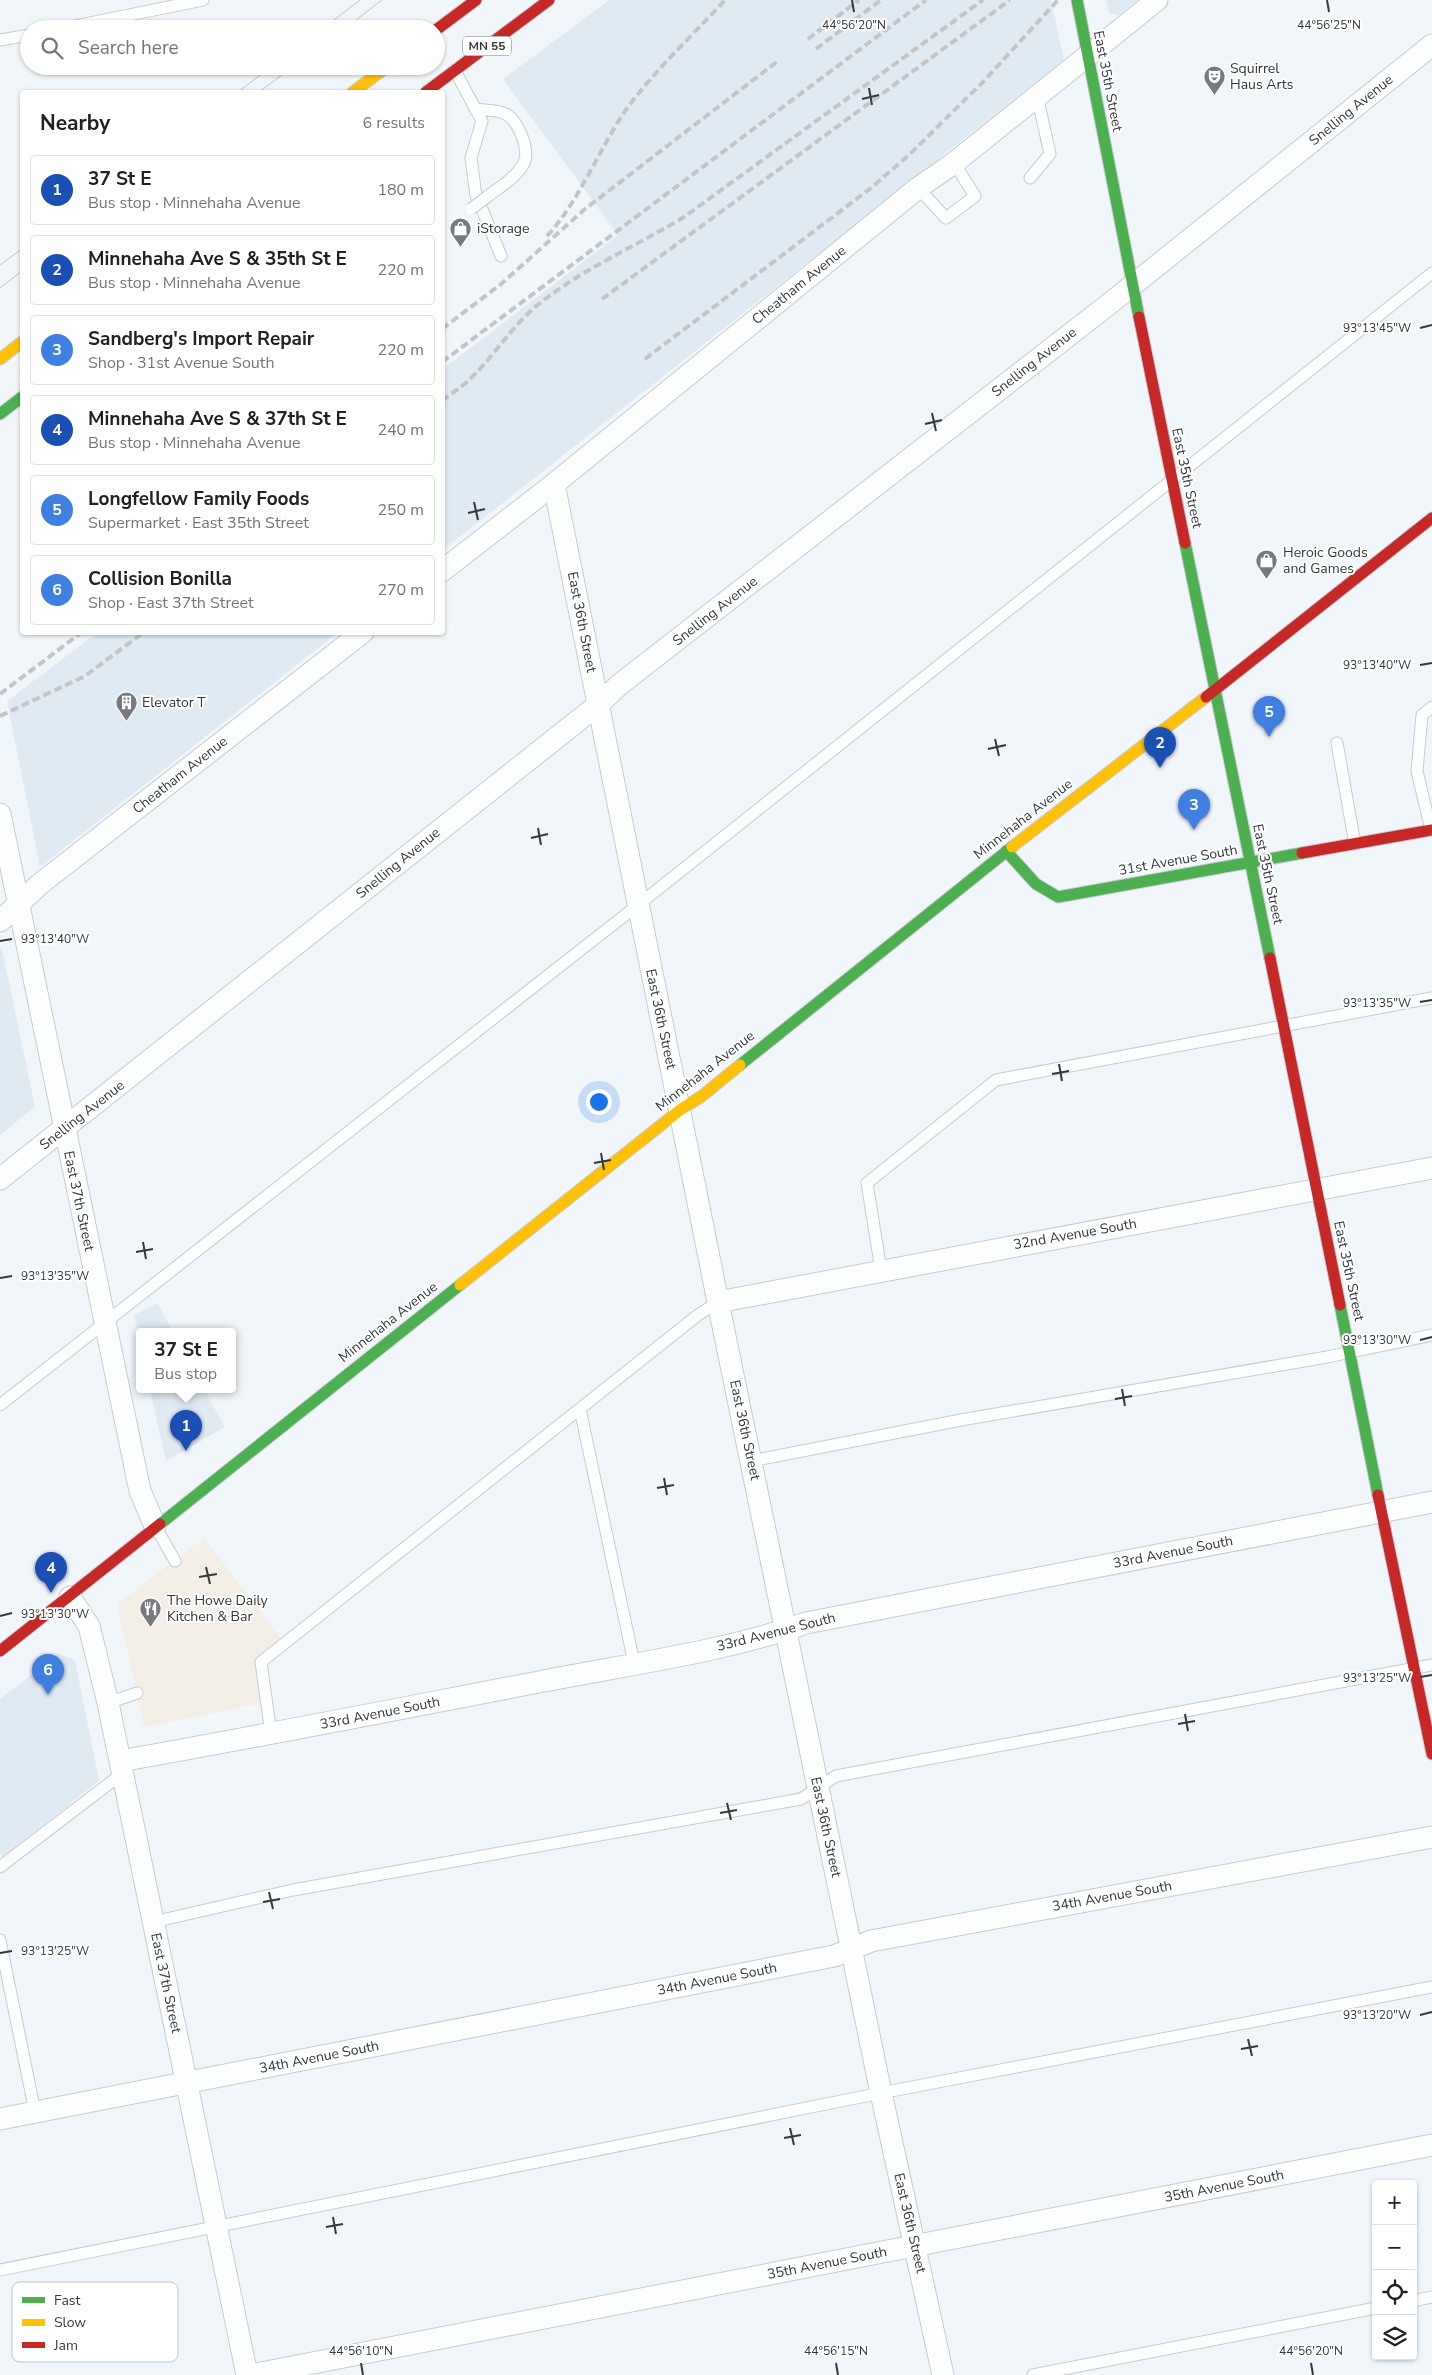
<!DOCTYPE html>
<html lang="en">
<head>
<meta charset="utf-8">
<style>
	body { margin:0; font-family:"Nunito Sans",sans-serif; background:#f2f2f2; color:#202124 }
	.controls { position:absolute; right:15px; bottom:15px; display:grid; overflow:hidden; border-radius:5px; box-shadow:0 1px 4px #0004 }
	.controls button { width:45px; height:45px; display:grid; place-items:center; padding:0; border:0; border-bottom:1px solid #e0e0e0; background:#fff; color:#202124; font:25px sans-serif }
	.you { position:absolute; left:598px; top:1101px; width:18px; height:18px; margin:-12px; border:4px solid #fff; border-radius:50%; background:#1a73e8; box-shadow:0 0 0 8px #1a73e833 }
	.badge { display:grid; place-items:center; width:32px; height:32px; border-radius:50%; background:#db2777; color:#fff; font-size:16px; font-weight:700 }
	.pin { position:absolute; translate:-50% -41px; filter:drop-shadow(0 1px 2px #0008) }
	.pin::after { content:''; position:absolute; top:26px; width:18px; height:15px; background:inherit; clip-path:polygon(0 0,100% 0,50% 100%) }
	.popup { position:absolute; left:136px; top:1328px; width:100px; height:65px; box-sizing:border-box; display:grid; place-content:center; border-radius:5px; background:#fff; filter:drop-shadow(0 1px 4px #0005); font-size:16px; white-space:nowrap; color:#757577 }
	.popup b { font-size:19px; color:#202124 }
	.popup::after { content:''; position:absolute; left:50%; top:100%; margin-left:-10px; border:10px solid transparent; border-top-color:#fff }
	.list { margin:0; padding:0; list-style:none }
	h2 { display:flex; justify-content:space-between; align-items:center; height:65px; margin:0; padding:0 20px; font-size:21px }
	h2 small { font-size:16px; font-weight:400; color:#757577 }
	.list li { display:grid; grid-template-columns:32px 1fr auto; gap:15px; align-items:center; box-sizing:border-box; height:70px; margin:0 10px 10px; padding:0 10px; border:1px solid #e0e0e0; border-radius:5px }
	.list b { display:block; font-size:19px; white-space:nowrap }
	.list p { margin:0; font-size:16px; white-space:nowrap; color:#757577 }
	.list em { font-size:16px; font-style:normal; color:#757577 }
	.icon { flex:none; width:28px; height:28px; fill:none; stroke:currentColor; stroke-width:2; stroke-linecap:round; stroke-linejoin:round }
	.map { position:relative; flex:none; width:1432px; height:2375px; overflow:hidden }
	.search { position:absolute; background:#fff; box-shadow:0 1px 4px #0004; left:20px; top:20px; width:425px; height:55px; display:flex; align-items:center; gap:12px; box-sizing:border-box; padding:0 18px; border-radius:28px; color:#757577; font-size:19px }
	.panel { position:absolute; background:#fff; box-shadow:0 1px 4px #0004; left:20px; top:90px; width:425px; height:545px; border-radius:5px }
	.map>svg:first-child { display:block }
	.commercial { fill:#f3efe6 }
	.built { fill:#dfeaf3 }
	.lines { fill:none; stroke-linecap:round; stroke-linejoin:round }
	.lane-casing { stroke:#c7cbce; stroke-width:13 }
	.street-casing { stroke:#c7cbce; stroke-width:23 }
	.fast-casing { stroke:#c7cbce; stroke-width:13 }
	.slow-casing { stroke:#c7cbce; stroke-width:13 }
	.jam-casing { stroke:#c7cbce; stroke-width:13 }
	.lane { stroke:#fdfefe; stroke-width:11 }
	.street { stroke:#fdfefe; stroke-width:21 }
	.fast { stroke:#4caf50; stroke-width:11 }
	.slow { stroke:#ffc107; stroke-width:11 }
	.jam { stroke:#c62828; stroke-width:11 }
	.tram { stroke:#c2c4c5; stroke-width:1 }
	.rail { stroke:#c2c4c5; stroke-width:4; stroke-dasharray:8 4; stroke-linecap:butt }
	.lane-bridge-casing { stroke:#c7cbce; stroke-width:13; stroke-linecap:butt }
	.lane-bridge { stroke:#fdfefe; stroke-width:11 }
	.ticks { fill:none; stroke:#34383b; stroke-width:2 }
	.labels { text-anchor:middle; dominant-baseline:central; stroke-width:4; stroke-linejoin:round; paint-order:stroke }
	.shield { fill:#fff; stroke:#717476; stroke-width:1 }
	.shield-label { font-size:12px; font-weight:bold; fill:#34383b }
	.poi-label { font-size:14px; fill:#34383b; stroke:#fff; text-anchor:start }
	.street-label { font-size:14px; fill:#34383b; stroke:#fff }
	.key { fill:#fff; stroke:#c2c3c4; stroke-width:1 }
	.key-label { font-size:14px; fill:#34383b }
	.ticks-label { font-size:12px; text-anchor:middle; fill:#34383b; stroke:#fff; stroke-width:4; stroke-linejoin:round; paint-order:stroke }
</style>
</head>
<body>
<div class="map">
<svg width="1432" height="2375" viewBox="0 0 1432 2375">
	<rect width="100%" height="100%" fill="#f1f6fb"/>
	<path class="commercial" d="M 204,1538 L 281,1639 L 257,1660 L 264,1703 L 144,1727 L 117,1604 Z"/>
	<path class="built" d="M 609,0 L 1051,0 L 1064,60 L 443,550 L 443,369 L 618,235 L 503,79 Z
		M 1106,0 L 1138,0 L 1119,15 L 1109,13 Z
		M 97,633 L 337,633 L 40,867 L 7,701 Z
		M 0,949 L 2,949 L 35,1107 L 0,1135 Z
		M 157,1303 L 173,1332 L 140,1332 L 140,1341 L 134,1315 Z
		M 150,1390 L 204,1390 L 225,1427 L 166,1461 Z
		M 58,1654 L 75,1660 L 99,1781 L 3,1857 L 0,1853 L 0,1699 Z"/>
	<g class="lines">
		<defs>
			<path id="lane" d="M 60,29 L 203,0
				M 0,40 L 29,35
				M 455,71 L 482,121 L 471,158 L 476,196
				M 475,109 C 484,110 499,110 506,114 C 519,122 531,151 523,165 C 515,178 500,187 488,196
				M 1030,178 L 1050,154 L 1037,95
				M 918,188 L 946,218 L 975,196 L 954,163
				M 482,209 L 501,256
				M 1337,743 L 1355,844
				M 1431,830 L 1417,771 L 1422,715 L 1432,707
				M 881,1270 L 867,1183 L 996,1080 L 1432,998
				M 0,1405 L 638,905 L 1432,273
				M 580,1409 L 634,1663
				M 751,1461 L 961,1420 L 1327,1357 L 1432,1335
				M 155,1526 L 175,1561
				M 108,1703 L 137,1693
				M 271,1734 L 261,1662 L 698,1315 L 718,1302
				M 0,1867 L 123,1773
				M 153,1922 L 293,1890 L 801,1799 L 836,1776 L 1432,1665
				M 0,1940 L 35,2112
				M 0,2270 L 881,2093 L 1432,1987
				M 1413,2301 L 1432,2297
				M 1033,2375 L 1376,2308"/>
			<path id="street" d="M 554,484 L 718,1302 L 881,2093 L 943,2375
				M 442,571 L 554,484 L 918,188 L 954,163 L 1157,0
				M 0,814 L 140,1491 L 155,1526
				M 0,921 L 40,884 L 363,632
				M 0,1179 L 599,704 L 619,685 L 1113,301 L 1432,45
				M 718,1302 L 1432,1168
				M 70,1597 L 89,1626 L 108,1703 L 247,2375
				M 120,1761 C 262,1736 403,1708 544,1681 C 630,1664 723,1652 806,1623 L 1432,1502
				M 0,2119 L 834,1956 L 871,1941 L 1432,1837
				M 251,2375 L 1432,2145"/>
			<path id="fast" d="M 1077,0 L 1139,317
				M 0,414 L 22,397
				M 1185,543 L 1270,958
				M 1006,851 L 1036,884 L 1058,897 L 1302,853
				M 740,1065 L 1012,847
				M 1340,1305 L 1378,1495
				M 160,1524 L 460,1285"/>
			<path id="slow" d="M 353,92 L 388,66
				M 0,359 L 22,342
				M 1012,847 L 1206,697
				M 460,1285 L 680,1110 L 702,1096 L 740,1065"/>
			<path id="jam" d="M 436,30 L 476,0
				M 426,92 L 549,0
				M 1139,317 L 1185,543
				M 1206,697 L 1432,518
				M 1302,853 L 1432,830
				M 1270,958 L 1340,1305
				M 1378,1495 L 1432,1754
				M 0,1651 L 160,1524"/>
		</defs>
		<use href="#lane" class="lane-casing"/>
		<use href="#street" class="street-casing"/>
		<use href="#fast" class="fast-casing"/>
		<use href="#slow" class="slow-casing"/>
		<use href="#jam" class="jam-casing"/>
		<use href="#lane" class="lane"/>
		<use href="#street" class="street"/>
		<use href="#fast" class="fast"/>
		<use href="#slow" class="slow"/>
		<use href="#jam" class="jam"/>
		<path class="tram" d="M 322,29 L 360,0
			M 344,29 L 382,0
			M 238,92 L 272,66
			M 259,92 L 294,66
			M 0,265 L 22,249
			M 0,288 L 22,271"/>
		<path class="rail" d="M 808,39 L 859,0
			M 816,49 L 881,0
			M 547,236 C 581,199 599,148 628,107 C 656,69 693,35 725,0
			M 602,299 L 1010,0
			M 442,329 L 501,284 L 585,209 L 778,61
			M 645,359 L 871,188 L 910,154 L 983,82 L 1058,0
			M 442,362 L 926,0
			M 442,401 C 450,394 459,389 467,382 C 491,360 509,330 534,308 C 581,269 633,248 684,217 L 983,0
			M 0,694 L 82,632
			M 0,716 L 85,676 L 144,632"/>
		<defs>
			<path id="lane-bridge" d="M 471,209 L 488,196"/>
		</defs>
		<use href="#lane-bridge" class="lane-bridge-casing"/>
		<use href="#lane-bridge" class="lane-bridge"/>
	</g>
	<path class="ticks" d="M 852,0 L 854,12M 1327,0 L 1329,12M 869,88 L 872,105M 862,99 L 879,95M 1420,328 L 1432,325M 932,413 L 936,431M 925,424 L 942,420M 474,502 L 478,520M 468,513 L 485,509M 1420,665 L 1432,663M 995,739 L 999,756M 988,749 L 1006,745M 538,828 L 541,845M 531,838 L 548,834M 0,941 L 12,939M 1420,1002 L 1432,1000M 1059,1064 L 1062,1081M 1052,1074 L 1069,1071M 601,1153 L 604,1170M 594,1163 L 611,1160M 143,1242 L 146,1259M 136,1252 L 153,1249M 0,1278 L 12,1276M 1420,1340 L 1432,1337M 1122,1389 L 1125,1406M 1115,1399 L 1132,1396M 664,1478 L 667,1495M 657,1488 L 674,1485M 206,1567 L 210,1584M 199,1577 L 217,1574M 0,1616 L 12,1613M 1420,1677 L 1432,1675M 1185,1714 L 1188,1731M 1178,1724 L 1195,1721M 727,1803 L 731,1820M 720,1813 L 737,1810M 269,1892 L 273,1909M 263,1902 L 280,1899M 0,1953 L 12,1951M 1420,2015 L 1432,2012M 1248,2039 L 1252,2056M 1241,2049 L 1258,2046M 790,2128 L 794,2145M 784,2138 L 801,2135M 333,2217 L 336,2234M 326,2227 L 343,2224M 361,2363 L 363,2375M 836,2363 L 838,2375M 1311,2363 L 1313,2375"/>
	<defs>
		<symbol id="theatre-pin" viewBox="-11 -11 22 30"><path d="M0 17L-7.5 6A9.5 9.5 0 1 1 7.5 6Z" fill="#767a7e" stroke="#fff"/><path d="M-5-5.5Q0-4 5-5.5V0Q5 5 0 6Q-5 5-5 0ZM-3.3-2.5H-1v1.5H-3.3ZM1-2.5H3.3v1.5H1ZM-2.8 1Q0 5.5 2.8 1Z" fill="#fff"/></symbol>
		<symbol id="shop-pin" viewBox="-11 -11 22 30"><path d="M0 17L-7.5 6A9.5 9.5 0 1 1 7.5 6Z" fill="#767a7e" stroke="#fff"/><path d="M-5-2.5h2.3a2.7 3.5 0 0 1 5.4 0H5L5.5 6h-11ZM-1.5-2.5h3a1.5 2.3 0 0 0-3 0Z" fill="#fff"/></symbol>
		<symbol id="building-pin" viewBox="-11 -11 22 30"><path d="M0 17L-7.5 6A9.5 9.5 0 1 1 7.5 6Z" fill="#767a7e" stroke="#fff"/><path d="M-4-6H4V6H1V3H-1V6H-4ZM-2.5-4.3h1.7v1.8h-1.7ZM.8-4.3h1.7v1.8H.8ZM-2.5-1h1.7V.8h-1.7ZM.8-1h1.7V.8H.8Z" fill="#fff"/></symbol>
		<symbol id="restaurant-pin" viewBox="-11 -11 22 30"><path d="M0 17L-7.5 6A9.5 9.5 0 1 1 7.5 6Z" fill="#767a7e" stroke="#fff"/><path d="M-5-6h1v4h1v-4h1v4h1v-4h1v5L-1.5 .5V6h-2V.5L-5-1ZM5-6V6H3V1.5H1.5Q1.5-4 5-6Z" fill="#fff"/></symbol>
	</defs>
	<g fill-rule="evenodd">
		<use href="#theatre-pin" x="1202" y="64" width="25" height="34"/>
		<use href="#shop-pin" x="448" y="216" width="25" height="34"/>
		<use href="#shop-pin" x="1254" y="548" width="25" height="34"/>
		<use href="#building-pin" x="114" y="690" width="25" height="34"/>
		<use href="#restaurant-pin" x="138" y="1596" width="25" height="34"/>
	</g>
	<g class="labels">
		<rect class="shield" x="463" y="36.5" width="48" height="19" rx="4"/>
		<g class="shield-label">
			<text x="487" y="46">MN 55</text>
		</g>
		<g class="poi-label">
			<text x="1230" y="68">Squirrel<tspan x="1230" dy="16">Haus Arts</tspan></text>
			<text x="477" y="228">iStorage</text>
			<text x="1283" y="552">Heroic Goods<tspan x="1283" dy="16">and Games</tspan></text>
			<text x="142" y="702">Elevator T</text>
			<text x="167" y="1600">The Howe Daily<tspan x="167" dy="16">Kitchen &amp; Bar</tspan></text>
		</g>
		<g class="street-label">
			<text transform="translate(1108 81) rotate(79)">East 35th Street</text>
			<text transform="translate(1351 110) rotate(-39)">Snelling Avenue</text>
			<text transform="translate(799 285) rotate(-39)">Cheatham Avenue</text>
			<text transform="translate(1034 362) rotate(-38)">Snelling Avenue</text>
			<text transform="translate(1187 478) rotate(78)">East 35th Street</text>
			<text transform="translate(715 611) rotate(-38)">Snelling Avenue</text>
			<text transform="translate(582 622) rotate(79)">East 36th Street</text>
			<text transform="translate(180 775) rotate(-38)">Cheatham Avenue</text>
			<text transform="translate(1023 819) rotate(-38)">Minnehaha Avenue</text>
			<text transform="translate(1178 860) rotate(-10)">31st Avenue South</text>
			<text transform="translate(398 863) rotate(-39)">Snelling Avenue</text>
			<text transform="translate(1268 874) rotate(78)">East 35th Street</text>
			<text transform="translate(661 1019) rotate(78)">East 36th Street</text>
			<text transform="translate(705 1071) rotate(-38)">Minnehaha Avenue</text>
			<text transform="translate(82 1115) rotate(-38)">Snelling Avenue</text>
			<text transform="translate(79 1201) rotate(78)">East 37th Street</text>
			<text transform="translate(1075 1234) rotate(-10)">32nd Avenue South</text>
			<text transform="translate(1349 1271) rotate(78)">East 35th Street</text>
			<text transform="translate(388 1322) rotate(-38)">Minnehaha Avenue</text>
			<text transform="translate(745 1430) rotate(78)">East 36th Street</text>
			<text transform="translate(1173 1552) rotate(-11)">33rd Avenue South</text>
			<text transform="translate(776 1632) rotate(-14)">33rd Avenue South</text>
			<text transform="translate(380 1713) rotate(-11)">33rd Avenue South</text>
			<text transform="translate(826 1827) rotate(78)">East 36th Street</text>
			<text transform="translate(1112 1896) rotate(-10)">34th Avenue South</text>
			<text transform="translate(717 1979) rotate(-11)">34th Avenue South</text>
			<text transform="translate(166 1983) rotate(78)">East 37th Street</text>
			<text transform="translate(319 2057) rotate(-11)">34th Avenue South</text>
			<text transform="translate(1224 2186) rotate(-11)">35th Avenue South</text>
			<text transform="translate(910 2223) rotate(77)">East 36th Street</text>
			<text transform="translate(827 2263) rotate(-11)">35th Avenue South</text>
		</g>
	</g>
	<rect x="12" y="2282" width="166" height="80" rx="8" class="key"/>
	<rect x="22" y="2297" width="23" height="6" fill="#4caf50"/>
	<rect x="22" y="2319" width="23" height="7" fill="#ffc107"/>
	<rect x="22" y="2342" width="23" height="6" fill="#c62828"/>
	<g class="key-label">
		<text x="54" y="2305">Fast</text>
		<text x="54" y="2327">Slow</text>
		<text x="54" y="2350">Jam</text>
	</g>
	<g class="ticks-label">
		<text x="854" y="29">44°56'20"N</text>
		<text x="1329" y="29">44°56'25"N</text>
		<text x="1377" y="332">93°13'45"W</text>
		<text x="1377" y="669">93°13'40"W</text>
		<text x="55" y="943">93°13'40"W</text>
		<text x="1377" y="1007">93°13'35"W</text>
		<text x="55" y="1280">93°13'35"W</text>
		<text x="1377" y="1344">93°13'30"W</text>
		<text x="55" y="1618">93°13'30"W</text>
		<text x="1377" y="1682">93°13'25"W</text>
		<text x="55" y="1955">93°13'25"W</text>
		<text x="1377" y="2019">93°13'20"W</text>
		<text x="361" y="2355">44°56'10"N</text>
		<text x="836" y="2355">44°56'15"N</text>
		<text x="1311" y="2355">44°56'20"N</text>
	</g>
</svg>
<div class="controls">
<button>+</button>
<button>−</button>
<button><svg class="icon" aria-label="locate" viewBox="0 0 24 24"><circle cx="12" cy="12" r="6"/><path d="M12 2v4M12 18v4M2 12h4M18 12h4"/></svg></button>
<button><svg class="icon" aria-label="layers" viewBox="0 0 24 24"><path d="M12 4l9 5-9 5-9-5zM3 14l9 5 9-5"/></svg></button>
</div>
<div class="you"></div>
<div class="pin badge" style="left:186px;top:1451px;background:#1a4fb4">1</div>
<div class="popup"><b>37 St E</b>Bus stop</div>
<div class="pin badge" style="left:1160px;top:768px;background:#1a4fb4">2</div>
<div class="pin badge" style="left:1194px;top:830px;background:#3f7fe0">3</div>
<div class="pin badge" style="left:51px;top:1593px;background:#1a4fb4">4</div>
<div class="pin badge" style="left:1269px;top:737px;background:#3f7fe0">5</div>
<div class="pin badge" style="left:48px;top:1695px;background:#3f7fe0">6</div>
<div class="search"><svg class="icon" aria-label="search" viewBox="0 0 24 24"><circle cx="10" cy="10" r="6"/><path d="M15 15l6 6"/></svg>Search here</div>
<section class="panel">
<h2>Nearby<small>6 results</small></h2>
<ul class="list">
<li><span class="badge" style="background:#1a4fb4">1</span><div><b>37 St E</b><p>Bus stop · Minnehaha Avenue</p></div><em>180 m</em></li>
<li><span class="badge" style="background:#1a4fb4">2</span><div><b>Minnehaha Ave S &amp; 35th St E</b><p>Bus stop · Minnehaha Avenue</p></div><em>220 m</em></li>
<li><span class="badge" style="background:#3f7fe0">3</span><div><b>Sandberg's Import Repair</b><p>Shop · 31st Avenue South</p></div><em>220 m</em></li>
<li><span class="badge" style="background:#1a4fb4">4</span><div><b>Minnehaha Ave S &amp; 37th St E</b><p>Bus stop · Minnehaha Avenue</p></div><em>240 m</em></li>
<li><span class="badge" style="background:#3f7fe0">5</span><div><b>Longfellow Family Foods</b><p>Supermarket · East 35th Street</p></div><em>250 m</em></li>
<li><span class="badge" style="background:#3f7fe0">6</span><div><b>Collision Bonilla</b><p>Shop · East 37th Street</p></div><em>270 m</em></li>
</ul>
</section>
</div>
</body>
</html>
